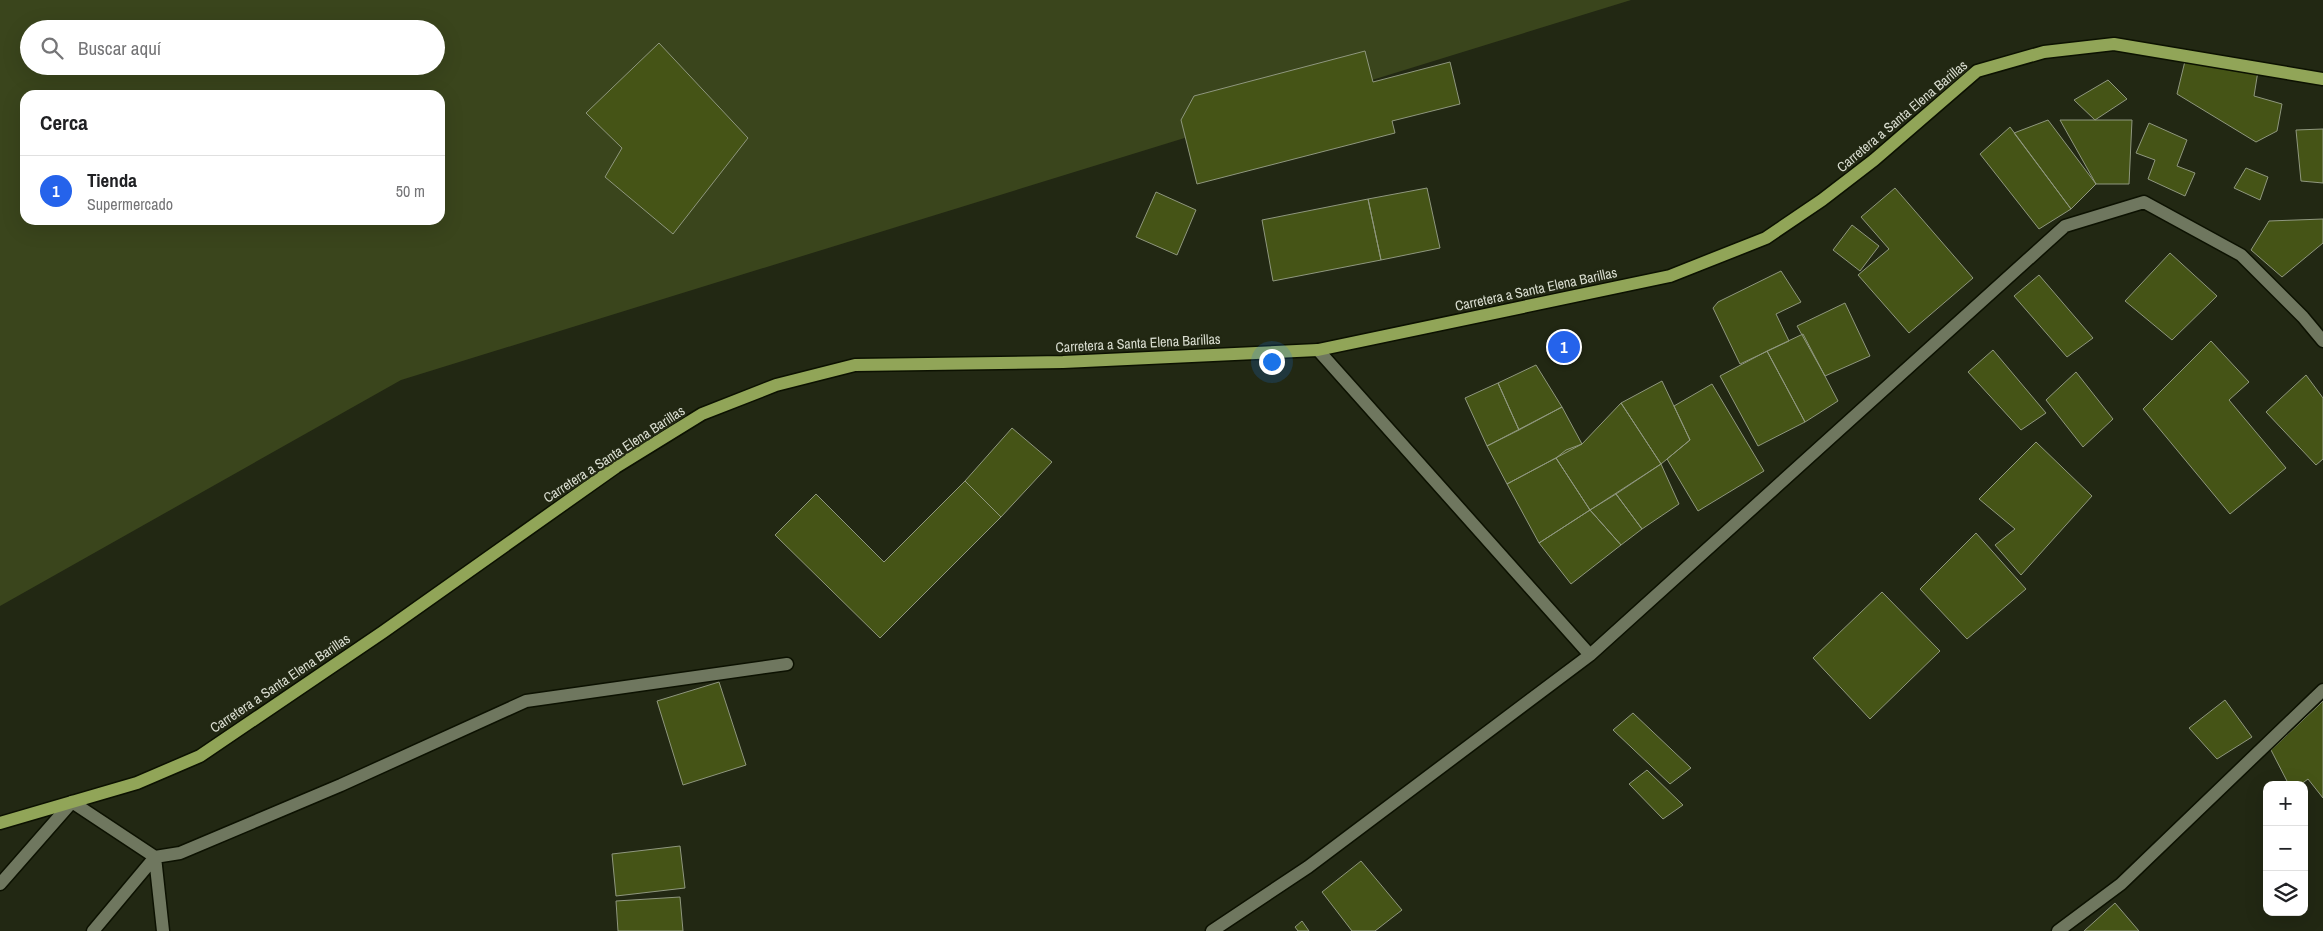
<!DOCTYPE html>
<html lang="es">
<head>
<meta charset="utf-8">
<style>
	body { margin:0; font-family:"Archivo Narrow",sans-serif; background:#f2f2f2; color:#202124 }
	.controls { position:absolute; right:15px; bottom:15px; display:grid; overflow:hidden; border-radius:10px; box-shadow:0 5px 20px #0002 }
	.controls button { width:45px; height:45px; display:grid; place-items:center; padding:0; border:0; border-bottom:1px solid #e0e0e0; background:#fff; color:#202124; font:25px sans-serif }
	.you { position:absolute; left:1271px; top:361px; width:18px; height:18px; margin:-12px; border:4px solid #fff; border-radius:50%; background:#1a73e8; box-shadow:0 0 0 8px #1a73e833 }
	.badge { display:grid; place-items:center; width:32px; height:32px; border-radius:50%; background:#2563eb; color:#fff; font-size:16px; font-weight:700 }
	.pin { position:absolute; translate:-50% -50%; border:2px solid #fff; box-shadow:0 1px 5px #0006 }
	.list { margin:0; padding:0; list-style:none }
	h2 { display:flex; justify-content:space-between; align-items:center; height:65px; margin:0; padding:0 20px; font-size:21px }
	h2 small { font-size:16px; font-weight:400; color:#757577 }
	.list li { display:grid; grid-template-columns:32px 1fr auto; gap:15px; align-items:center; box-sizing:border-box; height:70px; padding:0 20px; border-top:1px solid #e0e0e0 }
	.list b { display:block; font-size:19px; white-space:nowrap }
	.list p { margin:0; font-size:16px; white-space:nowrap; color:#757577 }
	.list em { font-size:16px; font-style:normal; color:#757577 }
	.icon { flex:none; width:28px; height:28px; fill:none; stroke:currentColor; stroke-width:2; stroke-linecap:round; stroke-linejoin:round }
	.map { position:relative; flex:none; width:2323px; height:931px; overflow:hidden }
	.search { position:absolute; background:#fff; box-shadow:0 5px 20px #0002; left:20px; top:20px; width:425px; height:55px; display:flex; align-items:center; gap:12px; box-sizing:border-box; padding:0 18px; border-radius:28px; color:#757577; font-size:19px }
	.panel { position:absolute; background:#fff; box-shadow:0 5px 20px #0002; left:20px; top:90px; width:425px; height:135px; border-radius:15px }
	.map>svg:first-child { display:block }
	.green { fill:#3a451c; fill-rule:evenodd }
	.building { fill:#455416; stroke:#8f977e }
	.lines { fill:none; stroke-linecap:round; stroke-linejoin:round }
	.minor-casing { stroke:#0c1101; stroke-width:15 }
	.major-casing { stroke:#0c1101; stroke-width:15 }
	.minor { stroke:#6f775f; stroke-width:12 }
	.major { stroke:#91a558; stroke-width:12 }
	.labels { text-anchor:middle; dominant-baseline:central; stroke-width:4.5; stroke-linejoin:round; paint-order:stroke }
	.street-label { font-size:14px; fill:#d9ddd0; stroke:#222813 }
</style>
</head>
<body>
<div class="map">
<svg width="2323" height="931" viewBox="0 0 2323 931">
	<rect width="100%" height="100%" fill="#222813"/>
	<path class="green" d="M 0,0 L 1631,0 L 401,380 L 0,606 ZM 29,29 L 436,29 L 436,66 L 29,66 ZM 25,95 L 440,95 L 440,220 L 25,220 Z"/>
	<path class="building" d="M 659,43 L 748,138 L 673,234 L 605,177 L 622,148 L 586,113 Z
		M 1365,51 L 1373,82 L 1450,62 L 1460,104 L 1392,121 L 1395,133 L 1197,184 L 1181,120 L 1194,96 Z
		M 2185,61 L 2258,71 L 2254,96 L 2282,104 L 2277,131 L 2256,142 L 2177,94 Z
		M 2108,80 L 2127,99 L 2095,120 L 2074,100 Z
		M 2048,120 L 2096,184 L 2071,209 L 2014,133 Z
		M 2060,120 L 2132,120 L 2129,184 L 2096,184 Z
		M 2149,123 L 2187,140 L 2177,166 L 2195,173 L 2185,196 L 2148,179 L 2155,160 L 2136,153 Z
		M 2010,127 L 2071,209 L 2039,229 L 1980,154 Z
		M 2323,129 L 2323,183 L 2301,181 L 2296,130 Z
		M 2246,168 L 2268,177 L 2260,200 L 2234,188 Z
		M 1427,188 L 1440,248 L 1381,260 L 1368,199 Z
		M 1895,188 L 1973,278 L 1909,333 L 1858,275 L 1889,249 L 1861,217 Z
		M 1156,192 L 1196,210 L 1177,255 L 1136,237 Z
		M 1368,199 L 1381,260 L 1273,281 L 1262,220 Z
		M 2323,219 L 2323,243 L 2282,277 L 2251,250 L 2269,221 Z
		M 1852,225 L 1879,246 L 1860,271 L 1833,250 Z
		M 2170,253 L 2217,296 L 2172,340 L 2125,301 Z
		M 1781,271 L 1801,302 L 1776,314 L 1789,341 L 1740,364 L 1713,308 L 1718,302 Z
		M 2039,275 L 2093,338 L 2067,357 L 2014,296 Z
		M 1845,303 L 1870,356 L 1825,376 L 1797,326 Z
		M 1803,334 L 1838,401 L 1805,422 L 1767,351 Z
		M 2211,341 L 2249,382 L 2229,400 L 2286,468 L 2230,514 L 2143,409 Z
		M 1993,350 L 2046,413 L 2021,430 L 1968,372 Z
		M 1767,351 L 1805,422 L 1758,446 L 1720,376 Z
		M 1536,365 L 1562,407 L 1519,430 L 1498,383 Z
		M 2076,372 L 2113,419 L 2083,447 L 2046,400 Z
		M 2306,375 L 2323,398 L 2323,459 L 2316,465 L 2266,412 Z
		M 1662,381 L 1690,440 L 1661,464 L 1621,403 Z
		M 1498,383 L 1519,430 L 1487,446 L 1465,398 Z
		M 1712,384 L 1764,471 L 1698,511 L 1667,459 L 1690,440 L 1674,406 Z
		M 1621,403 L 1661,464 L 1590,510 L 1556,458 L 1566,450 L 1582,444 Z
		M 1562,407 L 1582,444 L 1507,484 L 1487,446 Z
		M 1012,428 L 1052,462 L 1001,517 L 965,481 Z
		M 2036,442 L 2092,496 L 2021,575 L 1995,545 L 2015,529 L 1979,499 Z
		M 1556,458 L 1590,510 L 1539,543 L 1507,484 Z
		M 1661,464 L 1679,504 L 1642,529 L 1616,494 Z
		M 965,481 L 1001,517 L 880,638 L 775,535 L 816,494 L 884,562 Z
		M 1616,494 L 1642,529 L 1621,545 L 1590,510 Z
		M 1590,510 L 1621,545 L 1571,584 L 1539,543 Z
		M 1976,533 L 2026,589 L 1967,639 L 1920,589 Z
		M 1882,592 L 1940,651 L 1870,719 L 1813,658 Z
		M 719,682 L 746,765 L 683,785 L 657,701 Z
		M 2225,700 L 2252,737 L 2217,759 L 2189,728 Z
		M 2323,701 L 2323,798 L 2308,779 L 2300,785 L 2289,785 L 2271,750 Z
		M 1633,713 L 1691,768 L 1670,784 L 1613,730 Z
		M 1647,770 L 1683,805 L 1663,819 L 1629,784 Z
		M 680,846 L 685,888 L 616,896 L 612,854 Z
		M 1361,861 L 1402,910 L 1375,931 L 1352,931 L 1322,892 Z
		M 680,897 L 683,931 L 618,931 L 616,901 Z
		M 2115,903 L 2139,931 L 2084,931 Z
		M 1302,921 L 1309,931 L 1298,931 L 1295,927 Z"/>
	<g class="lines">
		<defs>
			<path id="minor" d="M 1318,350 L 1590,655
				M 155,857 L 163,931
				M 0,884 L 72,802 L 155,857 L 180,853 L 341,785 L 526,701 L 787,664
				M 93,931 L 155,857
				M 1212,931 L 1308,867 L 1590,655 L 2065,226 L 2144,202 L 2241,255 L 2303,317 L 2323,341
				M 2058,931 L 2121,884 L 2323,690"/>
			<path id="major" d="M 0,823 L 137,783 L 200,756 L 383,632 L 616,467 L 702,414 L 776,385 L 855,365 L 1063,362 L 1318,350 L 1670,276 L 1766,238 L 1822,200 L 1874,160 L 1977,71 L 2044,52 L 2114,44 L 2323,79"/>
		</defs>
		<use href="#minor" class="minor-casing"/>
		<use href="#major" class="major-casing"/>
		<use href="#minor" class="minor"/>
		<use href="#major" class="major"/>
	</g>
	<g class="labels">
		<g class="street-label">
			<text transform="translate(1902 116) rotate(-40)">Carretera a Santa Elena Barillas</text>
			<text transform="translate(1536 289) rotate(-12)">Carretera a Santa Elena Barillas</text>
			<text transform="translate(1138 343) rotate(-3)">Carretera a Santa Elena Barillas</text>
			<text transform="translate(614 454) rotate(-33)">Carretera a Santa Elena Barillas</text>
			<text transform="translate(280 683) rotate(-34)">Carretera a Santa Elena Barillas</text>
		</g>
	</g>
</svg>
<div class="controls">
<button>+</button>
<button>−</button>
<button><svg class="icon" aria-label="layers" viewBox="0 0 24 24"><path d="M12 4l9 5-9 5-9-5zM3 14l9 5 9-5"/></svg></button>
</div>
<div class="you"></div>
<div class="pin badge" style="left:1564px;top:347px">1</div>
<div class="search"><svg class="icon" aria-label="search" viewBox="0 0 24 24"><circle cx="10" cy="10" r="6"/><path d="M15 15l6 6"/></svg>Buscar aquí</div>
<section class="panel">
<h2>Cerca<small></small></h2>
<ul class="list">
<li><span class="badge">1</span><div><b>Tienda</b><p>Supermercado</p></div><em>50 m</em></li>
</ul>
</section>
</div>
</body>
</html>
